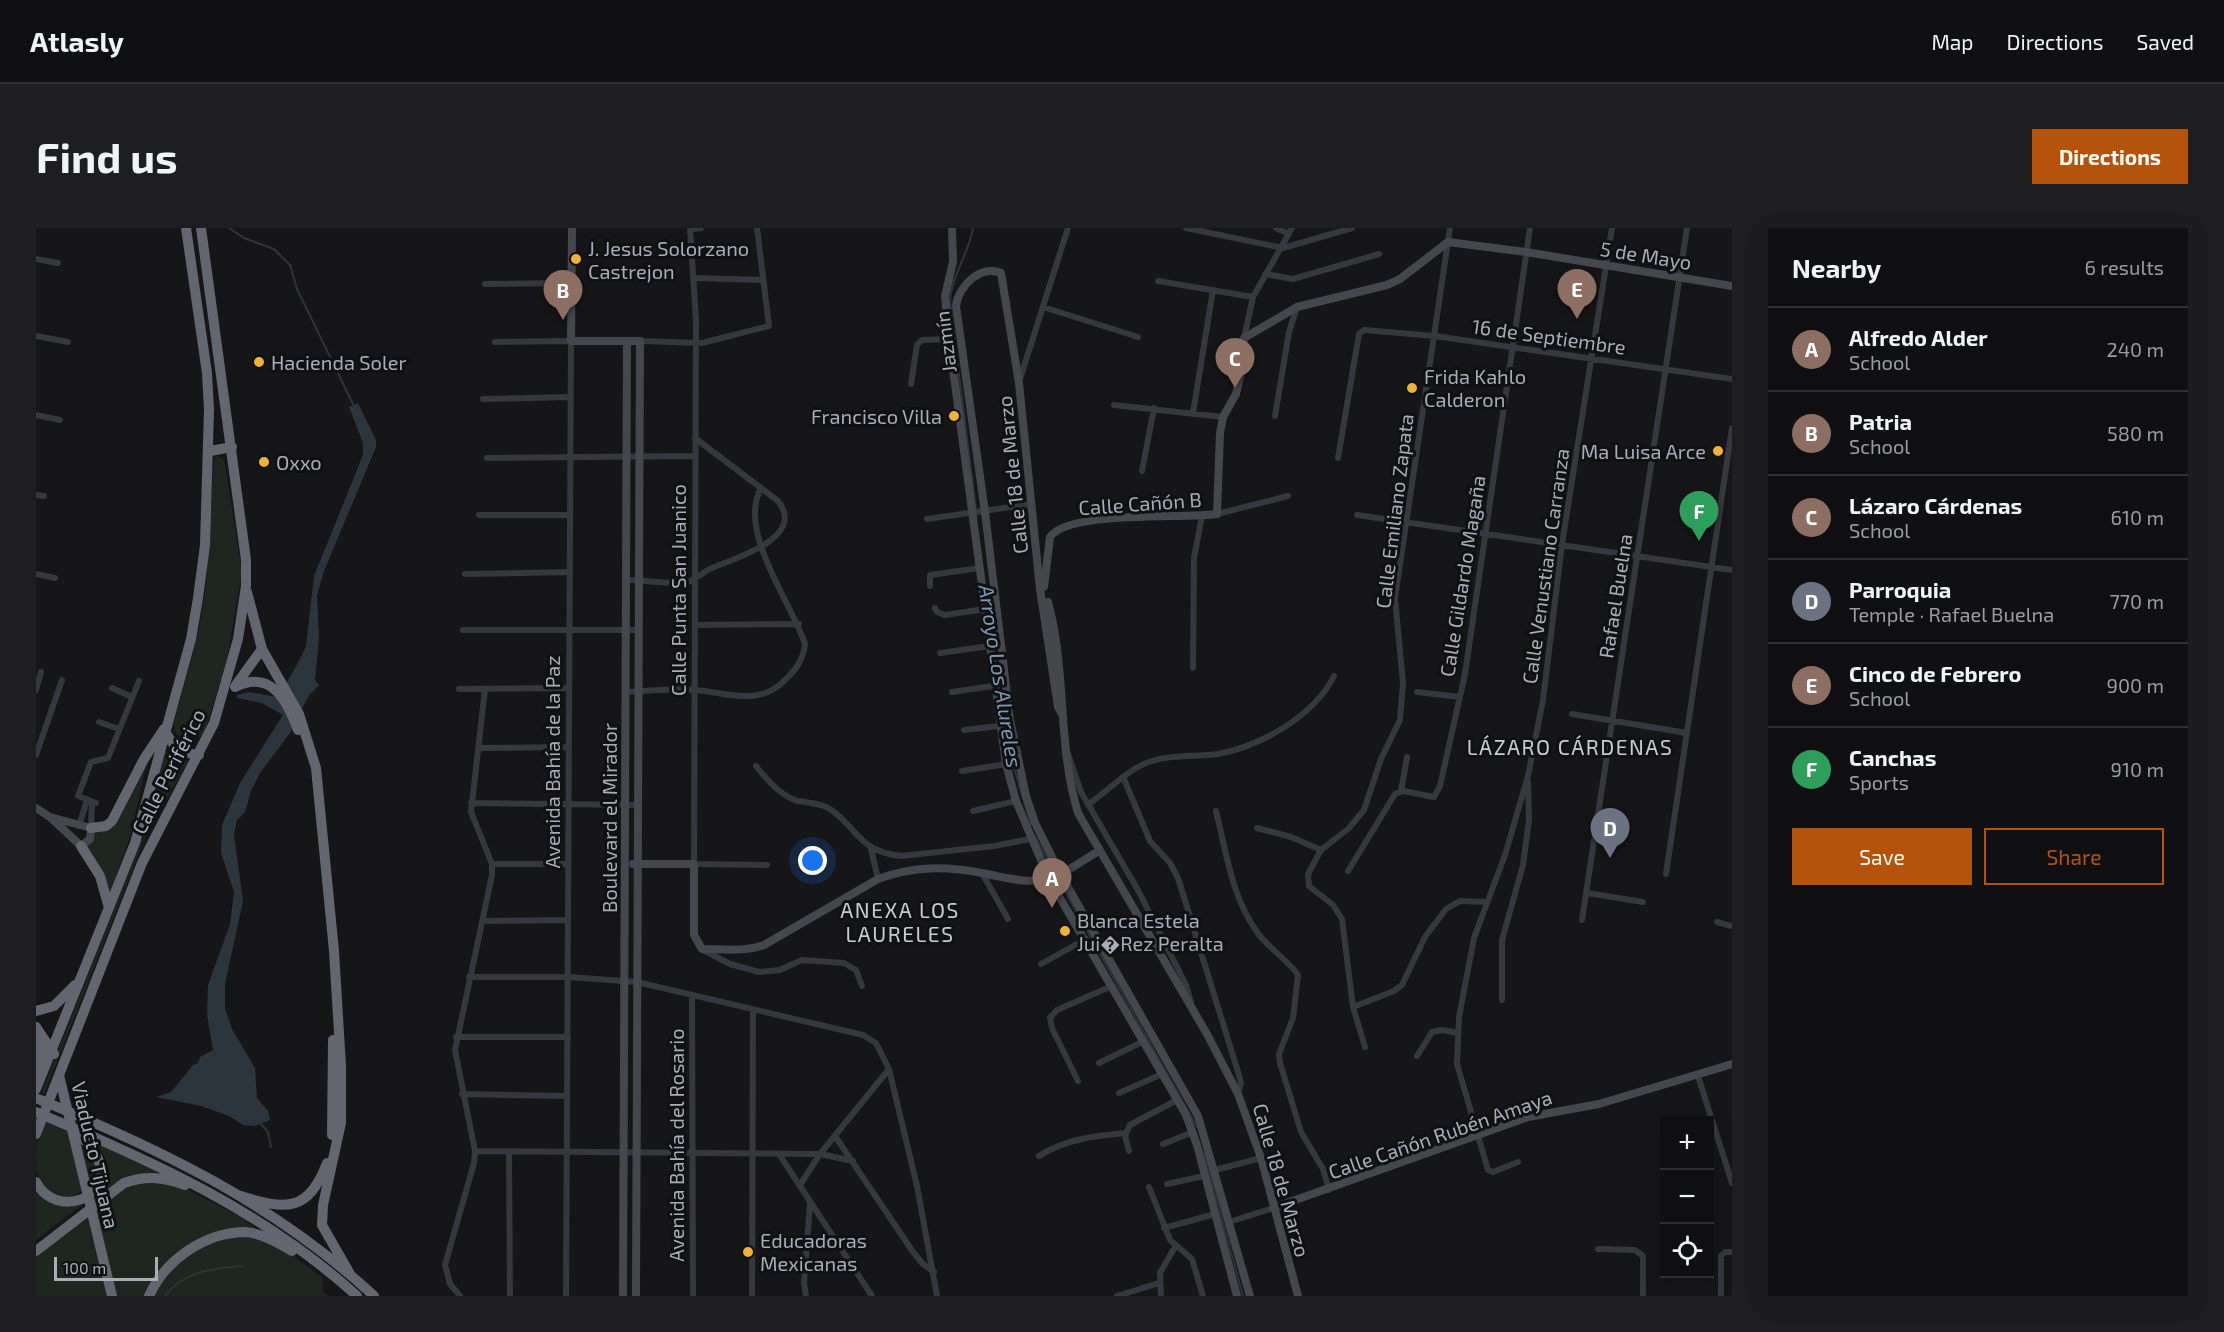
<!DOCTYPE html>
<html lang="en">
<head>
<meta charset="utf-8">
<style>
	body { margin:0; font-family:"Exo 2",sans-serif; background:#1e1e20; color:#f1f3f6 }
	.controls { position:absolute; right:18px; bottom:18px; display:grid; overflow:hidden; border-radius:0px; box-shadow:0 6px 24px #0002 }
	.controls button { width:54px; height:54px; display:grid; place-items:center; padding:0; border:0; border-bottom:2px solid #303032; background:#101012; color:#f1f3f6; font:30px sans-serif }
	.scale { position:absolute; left:18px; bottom:15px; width:104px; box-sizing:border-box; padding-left:6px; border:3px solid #a8adb8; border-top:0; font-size:16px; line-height:21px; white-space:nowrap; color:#a8adb8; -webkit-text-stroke:4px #111113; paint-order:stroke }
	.you { position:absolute; left:777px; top:633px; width:21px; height:21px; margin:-15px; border:4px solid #fff; border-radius:50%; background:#1a73e8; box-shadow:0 0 0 9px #1a73e833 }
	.badge { display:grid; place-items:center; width:39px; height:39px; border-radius:50%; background:#b45309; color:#fff; font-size:20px; font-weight:700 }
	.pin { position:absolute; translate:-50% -50px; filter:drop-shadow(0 2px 3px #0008) }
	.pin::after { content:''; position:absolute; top:32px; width:21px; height:18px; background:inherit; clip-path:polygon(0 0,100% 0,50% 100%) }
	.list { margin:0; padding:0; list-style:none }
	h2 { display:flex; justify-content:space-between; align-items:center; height:78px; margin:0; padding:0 24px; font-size:26px }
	h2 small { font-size:20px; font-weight:400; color:#9c9d9f }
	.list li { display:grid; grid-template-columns:39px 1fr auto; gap:18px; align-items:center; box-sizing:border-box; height:84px; padding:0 24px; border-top:2px solid #303032 }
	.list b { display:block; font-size:22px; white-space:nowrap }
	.list p { margin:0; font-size:20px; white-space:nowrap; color:#9c9d9f }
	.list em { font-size:20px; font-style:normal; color:#9c9d9f }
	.actions { display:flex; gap:12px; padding:18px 24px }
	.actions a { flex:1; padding:14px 0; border:2px solid #b45309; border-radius:0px; text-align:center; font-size:21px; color:#b45309 }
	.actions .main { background:#b45309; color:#fff }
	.icon { flex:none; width:33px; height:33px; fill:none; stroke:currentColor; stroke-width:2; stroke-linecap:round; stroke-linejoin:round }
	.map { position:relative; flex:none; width:1696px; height:1068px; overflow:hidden; border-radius:0px }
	header { display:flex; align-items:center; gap:36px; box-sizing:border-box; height:84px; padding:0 30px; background:#101012; border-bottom:2px solid #303032 }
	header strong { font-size:28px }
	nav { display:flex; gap:33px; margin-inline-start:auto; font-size:21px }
	.intro { display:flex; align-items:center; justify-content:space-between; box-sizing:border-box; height:144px; padding:0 36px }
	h1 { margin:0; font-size:42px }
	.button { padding:15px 27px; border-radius:0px; background:#b45309; color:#fff; font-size:21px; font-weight:700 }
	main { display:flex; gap:36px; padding:0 36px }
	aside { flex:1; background:#101012; border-radius:0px; box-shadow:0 6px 24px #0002 }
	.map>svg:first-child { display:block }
	.green { fill:#1e261f }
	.water { fill:#2c353c }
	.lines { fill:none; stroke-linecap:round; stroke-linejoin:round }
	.stream { stroke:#2c353c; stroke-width:2 }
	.street { stroke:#37383d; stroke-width:6 }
	.secondary { stroke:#45474d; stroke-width:8 }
	.highway { stroke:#63666e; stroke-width:10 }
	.poi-dot { fill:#f2b134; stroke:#111113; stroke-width:2 }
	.labels { text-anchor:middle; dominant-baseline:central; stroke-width:6; stroke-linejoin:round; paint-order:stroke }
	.poi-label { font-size:20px; fill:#a8adb8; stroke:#111113; text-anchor:start }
	.street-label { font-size:20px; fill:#a8adb8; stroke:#111113 }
	.water-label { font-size:21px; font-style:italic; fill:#7f9bb3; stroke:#111113 }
	.neighbourhood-label { font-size:21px; letter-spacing:1.5px; fill:#c9ccd4; stroke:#111113 }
</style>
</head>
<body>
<header>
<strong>Atlasly</strong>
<nav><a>Map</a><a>Directions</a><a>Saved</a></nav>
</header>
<div class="intro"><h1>Find us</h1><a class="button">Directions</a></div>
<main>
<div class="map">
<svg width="1696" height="1068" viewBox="0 0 1696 1068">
	<rect width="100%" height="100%" fill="#161618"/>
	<path class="green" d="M 181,228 L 188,231 L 206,344 L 191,431 L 168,506 L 154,514 C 143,512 138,506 138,495 L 162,406 L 170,358 L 178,230 Z
		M 129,523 L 140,530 L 152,533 L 108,612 L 8,867 L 5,865 L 108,607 Z
		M 112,528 L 95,606 L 74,665 L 62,636 L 49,617 L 60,605 L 64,604 Z
		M 7,893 C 20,899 38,904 48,915 C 92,960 0,1001 0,933 C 0,918 1,907 7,893 Z
		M 60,914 L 121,944 C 77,949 35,986 0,1012 L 0,964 C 22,987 72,983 72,944 C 73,934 65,922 60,914 Z
		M 108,951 L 145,958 L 203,988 L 286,1049 L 287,1064 L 293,1068 L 0,1068 L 0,1030 L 87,958 Z"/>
	<path class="water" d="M 322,175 L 340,212 L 340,219 L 288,343 L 281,367 L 283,410 L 279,452 L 283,457 L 272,469 L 254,505 L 224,545 L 215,563 L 209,584 L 201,592 L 198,607 L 207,673 L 189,756 L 189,780 L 196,801 L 219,840 L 221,870 L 232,883 L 234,892 L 219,898 L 207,897 L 193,888 L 165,878 L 120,869 L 135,864 L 157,837 L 162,835 L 164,829 L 177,822 L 171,787 L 172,757 L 194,696 L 198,664 L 185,625 L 186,597 L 204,555 L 247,487 L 226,475 L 201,470 L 201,467 L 213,464 L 241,469 C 252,452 262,437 270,418 L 278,348 L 327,227 L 327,215 L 313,179 Z"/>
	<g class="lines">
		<path class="stream" d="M 193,0 L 208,10 L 238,21 L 254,37 L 261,61 L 318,178
			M 937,0 C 933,25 915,49 914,74 L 940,282
			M 965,469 L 974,527 L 995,597
			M 999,608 L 1019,646
			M 1022,651 L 1161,899
			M 225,896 L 232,904 L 235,919
			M 1168,925 L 1207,1068
			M 129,1068 C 149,1042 176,1041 206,1038"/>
		<path class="street" d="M 654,0 L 660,92 L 658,636 L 731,637
			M 1150,0 L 1247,20 L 1316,0
			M 1240,0 L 1253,6
			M 654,1 L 665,0
			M 0,31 L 22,35
			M 1229,46 L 1257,51 L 1343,26
			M 659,50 L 727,52
			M 1122,53 L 1217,69
			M 449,56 L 535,55
			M 1007,79 L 1102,109
			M 0,108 L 32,114
			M 1208,110 L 1217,69 L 1256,0
			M 604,113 L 666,115 L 733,98 L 721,0
			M 459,114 L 535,113 L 530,1068
			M 983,154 L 1032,0
			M 875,156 L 881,117 L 886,112 L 913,111
			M 447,171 L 535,169
			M 1078,177 L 1187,189
			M 1157,185 L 1177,62
			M 0,187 L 24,192
			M 1239,188 L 1253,104 L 1261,79
			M 451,230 L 659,228
			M 1302,230 L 1323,106 L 1328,102 L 1399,108 L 1696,151
			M 1106,243 L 1118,180
			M 0,267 L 8,268
			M 1181,286 L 1252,268
			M 443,287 L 534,287
			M 1321,287 L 1696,342
			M 891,291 L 996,276
			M 0,346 L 19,350
			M 429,346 L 534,344
			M 591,352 C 610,352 633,357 651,354 C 660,352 668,343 676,340 C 700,330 771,309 742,273 L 659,210
			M 894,358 L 894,347 L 944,340
			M 899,380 L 901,384 L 909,387 L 949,381
			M 660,397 L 763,396
			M 427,402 L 603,402
			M 904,425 L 954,418
			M 1157,440 L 1158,330 L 1166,288
			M 76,460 L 96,469
			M 423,461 L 533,460
			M 0,462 L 5,444
			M 590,464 C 613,463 637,460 660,462 C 693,465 724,479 750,451 C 761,440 767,432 769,416 C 755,374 701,303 725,260
			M 916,464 L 957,458
			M 1381,464 L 1424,469
			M 1536,486 L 1651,505
			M 63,494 L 83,501
			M 928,502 L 963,498
			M 442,520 L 533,519
			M 1031,523 L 1045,564 L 1103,664 L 1150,757 L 1155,774
			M 0,527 L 26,452
			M 720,538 C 730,551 745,569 762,573 C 772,575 785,575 794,581 C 824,602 822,623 865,628 L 958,618 L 994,611
			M 926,543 L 970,536
			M 1088,551 L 1114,613 L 1134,635 L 1142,650 L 1202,844 L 1205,855 L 1202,866
			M 1365,563 L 1371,529
			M 60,575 L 42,568 L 55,534 L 72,530 L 103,453
			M 435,575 L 602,577
			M 1053,576 C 1070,564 1094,540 1113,534 C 1135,526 1160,529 1182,526 C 1225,518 1278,488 1298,448
			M 937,583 L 980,573
			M 1180,583 C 1190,623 1196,670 1221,704 C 1232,720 1254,734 1262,747 L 1257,790 L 1243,826 L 1244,835 L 1265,904 L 1287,941 L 1293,962
			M 43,598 L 51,572
			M 55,600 L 56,574
			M 1221,600 L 1255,609 L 1285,622
			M 835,621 L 842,651
			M 456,636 L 532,636
			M 1312,643 L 1359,566 L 1367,563 L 1398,569 L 1404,558 L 1429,446 L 1494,0
			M 946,645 L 972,691
			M 1630,646 L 1696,200
			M 1551,665 L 1607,674
			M 1546,692 L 1651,0
			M 446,693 L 532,692
			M 1681,694 L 1696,698
			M 667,722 L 694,736 L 723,744 L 744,742 L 766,732 L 808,735 L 820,742 L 826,758
			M 1005,736 L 1050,711
			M 433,749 L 532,749 L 601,754 L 827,807 L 840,815 L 853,841 L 881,958 L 901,1068
			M 656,767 L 657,1068
			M 1466,772 L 1466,712 L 1487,637 L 1493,592 L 1492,554
			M 1317,779 L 1358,763 L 1366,757 L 1389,709 L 1410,681 L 1424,673 L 1451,674
			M 420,809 L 532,809
			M 1329,819 L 1317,779 L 1306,691 L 1297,677 L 1273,658 L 1272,646 L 1285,622 L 1312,601 L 1328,582 L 1345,531 L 1364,492 L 1367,455 L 1359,370 L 1414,0
			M 1381,828 L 1396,804 L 1406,802 L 1422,805
			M 1063,835 L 1108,813
			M 1662,848 L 1696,955
			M 1042,853 L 1016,800 L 1014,790 L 1021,782 L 1076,758
			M 1083,865 L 1126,846
			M 426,866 L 531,868
			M 799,908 L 877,1024 L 887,1036 L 898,1044
			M 1127,916 L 1157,904
			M 439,923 L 784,926 L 817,933
			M 1093,923 L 1089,908 L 1094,897 L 1141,872
			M 473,924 L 474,1068
			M 743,926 L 836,1068
			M 1003,928 C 1029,911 1059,908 1089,905
			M 1482,934 L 1457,944 L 1452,942 L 1421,836 L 1423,789 L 1438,710 L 1469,627 L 1492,548 L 1507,472 L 1526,316 L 1576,0
			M 1179,942 L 1225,930
			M 1131,956 L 1168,948
			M 764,957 L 784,926 L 853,841
			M 1113,959 L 1134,1012 L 1156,1031 L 1167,1068
			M 1193,994 L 1237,980
			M 1128,1000 L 1179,986
			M 1562,1021 L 1599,1022 L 1607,1028 L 1607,1068
			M 424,1068 L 414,1056 L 409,1037 L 438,935 L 439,923 L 419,822 L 456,647 L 456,636 L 435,584 L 449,461
			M 716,1068 L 717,781
			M 770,1068 L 768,1055 L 774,975
			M 1081,1068 L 1123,1055
			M 1125,1068 L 1124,1045 L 1139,1019
			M 1685,1068 L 1685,1028 L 1689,1024 L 1696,1024"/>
		<path class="secondary" d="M 536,0 L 535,113 L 604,113 L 600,1068
			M 916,0 L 917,34 L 909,68 L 913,111 L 970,536 L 980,573 L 1013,651 L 1150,887 L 1161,917 L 1201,1068
			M 1004,361 L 1008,359 L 1014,309 C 1033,282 1146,291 1181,286 L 1184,205 L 1187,189 L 1200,166 L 1204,149 L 1208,110 L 1261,79 L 1351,57 L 1364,51 L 1412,14 L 1490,24 L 1696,58
			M 1012,374 C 1031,443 1021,516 1042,585 L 1171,806 L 1202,866 L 1225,930 L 1262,1068
			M 1026,486 L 1022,479 L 1004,361 L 983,155 L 965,45 C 944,36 922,59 920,78 L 949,284 L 974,492 L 990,568 L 999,595 L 1024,645 L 1162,888 L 1214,1068
			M 0,580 L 14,589 L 45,618 L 54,611 L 55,600 L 14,589
			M 597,636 L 658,636 L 658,707 L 666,721 C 687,721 709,724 728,717 L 842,651 C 878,638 909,638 946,645 C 967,649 989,656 1010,651 C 1028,647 1047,632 1063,623
			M 1237,980 L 1492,889 L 1563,876 L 1696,836
			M 587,1068 L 591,113"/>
		<path class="highway" d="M 174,223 L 196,219
			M 211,364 L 226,421 L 263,486 L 280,540 L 298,723 L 305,838 L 305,895 L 287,977 L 286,997 L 314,1046
			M 200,457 L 226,421
			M 199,459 C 235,441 251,472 262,502
			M 55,600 L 70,598 L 76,593 L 108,531 L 128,501 C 136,518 144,525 163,527
			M 45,618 L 64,648 L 73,680
			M 0,783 L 18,778 L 39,757
			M 0,799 L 18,826
			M 0,812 L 5,822 L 3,843
			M 23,847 L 76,1068
			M 0,861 L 99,615 L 155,411 L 162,370 L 169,317 L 173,182 L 171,145 L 150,0
			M 0,870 C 124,921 238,975 338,1068
			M 0,884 C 114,932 228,983 321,1068
			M 0,906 L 106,635 L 178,495 L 202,411 L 210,358 L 210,332 L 165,0
			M 296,907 L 297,812
			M 0,954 C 20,992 79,970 62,931 C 58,920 47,911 39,902
			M 205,968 C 251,983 273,983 291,935
			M 0,1023 L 88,955 C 110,947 127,949 149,957
			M 113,1068 C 129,1032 168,1005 208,1004 C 223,1004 243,1015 256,1023"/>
	</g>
	<g class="poi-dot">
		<circle cx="540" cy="31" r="6"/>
		<circle cx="223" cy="134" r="6"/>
		<circle cx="1376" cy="160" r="6"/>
		<circle cx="918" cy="188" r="6"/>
		<circle cx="1682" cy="223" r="6"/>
		<circle cx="228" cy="234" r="6"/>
		<circle cx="1029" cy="703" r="6"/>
		<circle cx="712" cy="1024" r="6"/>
	</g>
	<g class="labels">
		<g class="poi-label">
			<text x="552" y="20">J. Jesus Solorzano<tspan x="552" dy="23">Castrejon</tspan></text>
			<text x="235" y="134">Hacienda Soler</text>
			<text x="1388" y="148">Frida Kahlo<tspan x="1388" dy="23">Calderon</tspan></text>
			<text x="906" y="188" text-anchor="end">Francisco Villa</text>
			<text x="1670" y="223" text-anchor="end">Ma Luisa Arce</text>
			<text x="240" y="234">Oxxo</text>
			<text x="1041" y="692">Blanca Estela<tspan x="1041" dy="23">Jui�Rez Peralta</tspan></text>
			<text x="724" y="1012">Educadoras<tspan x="724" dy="23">Mexicanas</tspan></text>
		</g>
		<g class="street-label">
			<text transform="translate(1610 27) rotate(9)">5 de Mayo</text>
			<text transform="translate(1513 108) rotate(8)">16 de Septiembre</text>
			<text transform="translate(909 114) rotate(-97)">Jazmín</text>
			<text transform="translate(976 247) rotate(-96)">Calle 18 de Marzo</text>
			<text transform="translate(1104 275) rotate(-4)">Calle Cañón B</text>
			<text transform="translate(1358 283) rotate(-83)">Calle Emiliano Zapata</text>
			<text transform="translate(1509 338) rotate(-82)">Calle Venustiano Carranza</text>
			<text transform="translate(1426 348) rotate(-81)">Calle Gildardo Magaña</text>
			<text transform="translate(642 362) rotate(-90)">Calle Punta San Juanico</text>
			<text transform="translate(1579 368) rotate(-81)">Rafael Buelna</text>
			<text transform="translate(516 534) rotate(-90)">Avenida Bahía de la Paz</text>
			<text transform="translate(132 543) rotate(-63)">Calle Periférico</text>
			<text transform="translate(573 590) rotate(-90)">Boulevard el Mirador</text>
			<text transform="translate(1404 906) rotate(-19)">Calle Cañón Rubén Amaya</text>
			<text transform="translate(640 917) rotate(-90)">Avenida Bahía del Rosario</text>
			<text transform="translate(60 927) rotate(77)">Viaducto Tijuana</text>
			<text transform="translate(1246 952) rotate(74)">Calle 18 de Marzo</text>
		</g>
		<g class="water-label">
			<text transform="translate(965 448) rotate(81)">Arroyo Los Alureles</text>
		</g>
		<g class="neighbourhood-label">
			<text x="1534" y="518">LÁZARO CÁRDENAS</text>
			<text x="864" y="681">ANEXA LOS<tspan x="864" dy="24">LAURELES</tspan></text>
		</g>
	</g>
</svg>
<div class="controls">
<button>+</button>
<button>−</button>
<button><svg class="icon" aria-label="locate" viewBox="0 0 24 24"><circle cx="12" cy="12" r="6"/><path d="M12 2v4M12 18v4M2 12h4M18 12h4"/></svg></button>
</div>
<div class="scale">100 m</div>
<div class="you"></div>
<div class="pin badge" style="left:1016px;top:680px;background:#8d6e63">A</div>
<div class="pin badge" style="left:527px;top:92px;background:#8d6e63">B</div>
<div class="pin badge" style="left:1199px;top:160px;background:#8d6e63">C</div>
<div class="pin badge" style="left:1574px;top:630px;background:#6b7280">D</div>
<div class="pin badge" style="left:1541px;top:91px;background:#8d6e63">E</div>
<div class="pin badge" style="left:1663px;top:313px;background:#2e9e5b">F</div>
</div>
<aside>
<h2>Nearby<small>6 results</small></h2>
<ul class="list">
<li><span class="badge" style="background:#8d6e63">A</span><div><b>Alfredo Alder</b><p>School</p></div><em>240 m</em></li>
<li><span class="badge" style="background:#8d6e63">B</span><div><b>Patria</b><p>School</p></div><em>580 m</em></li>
<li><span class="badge" style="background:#8d6e63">C</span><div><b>Lázaro Cárdenas</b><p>School</p></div><em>610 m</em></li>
<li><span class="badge" style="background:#6b7280">D</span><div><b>Parroquia</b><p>Temple · Rafael Buelna</p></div><em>770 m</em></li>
<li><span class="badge" style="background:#8d6e63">E</span><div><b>Cinco de Febrero</b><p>School</p></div><em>900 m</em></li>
<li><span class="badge" style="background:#2e9e5b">F</span><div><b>Canchas</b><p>Sports</p></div><em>910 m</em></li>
</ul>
<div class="actions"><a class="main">Save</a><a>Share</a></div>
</aside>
</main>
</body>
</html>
